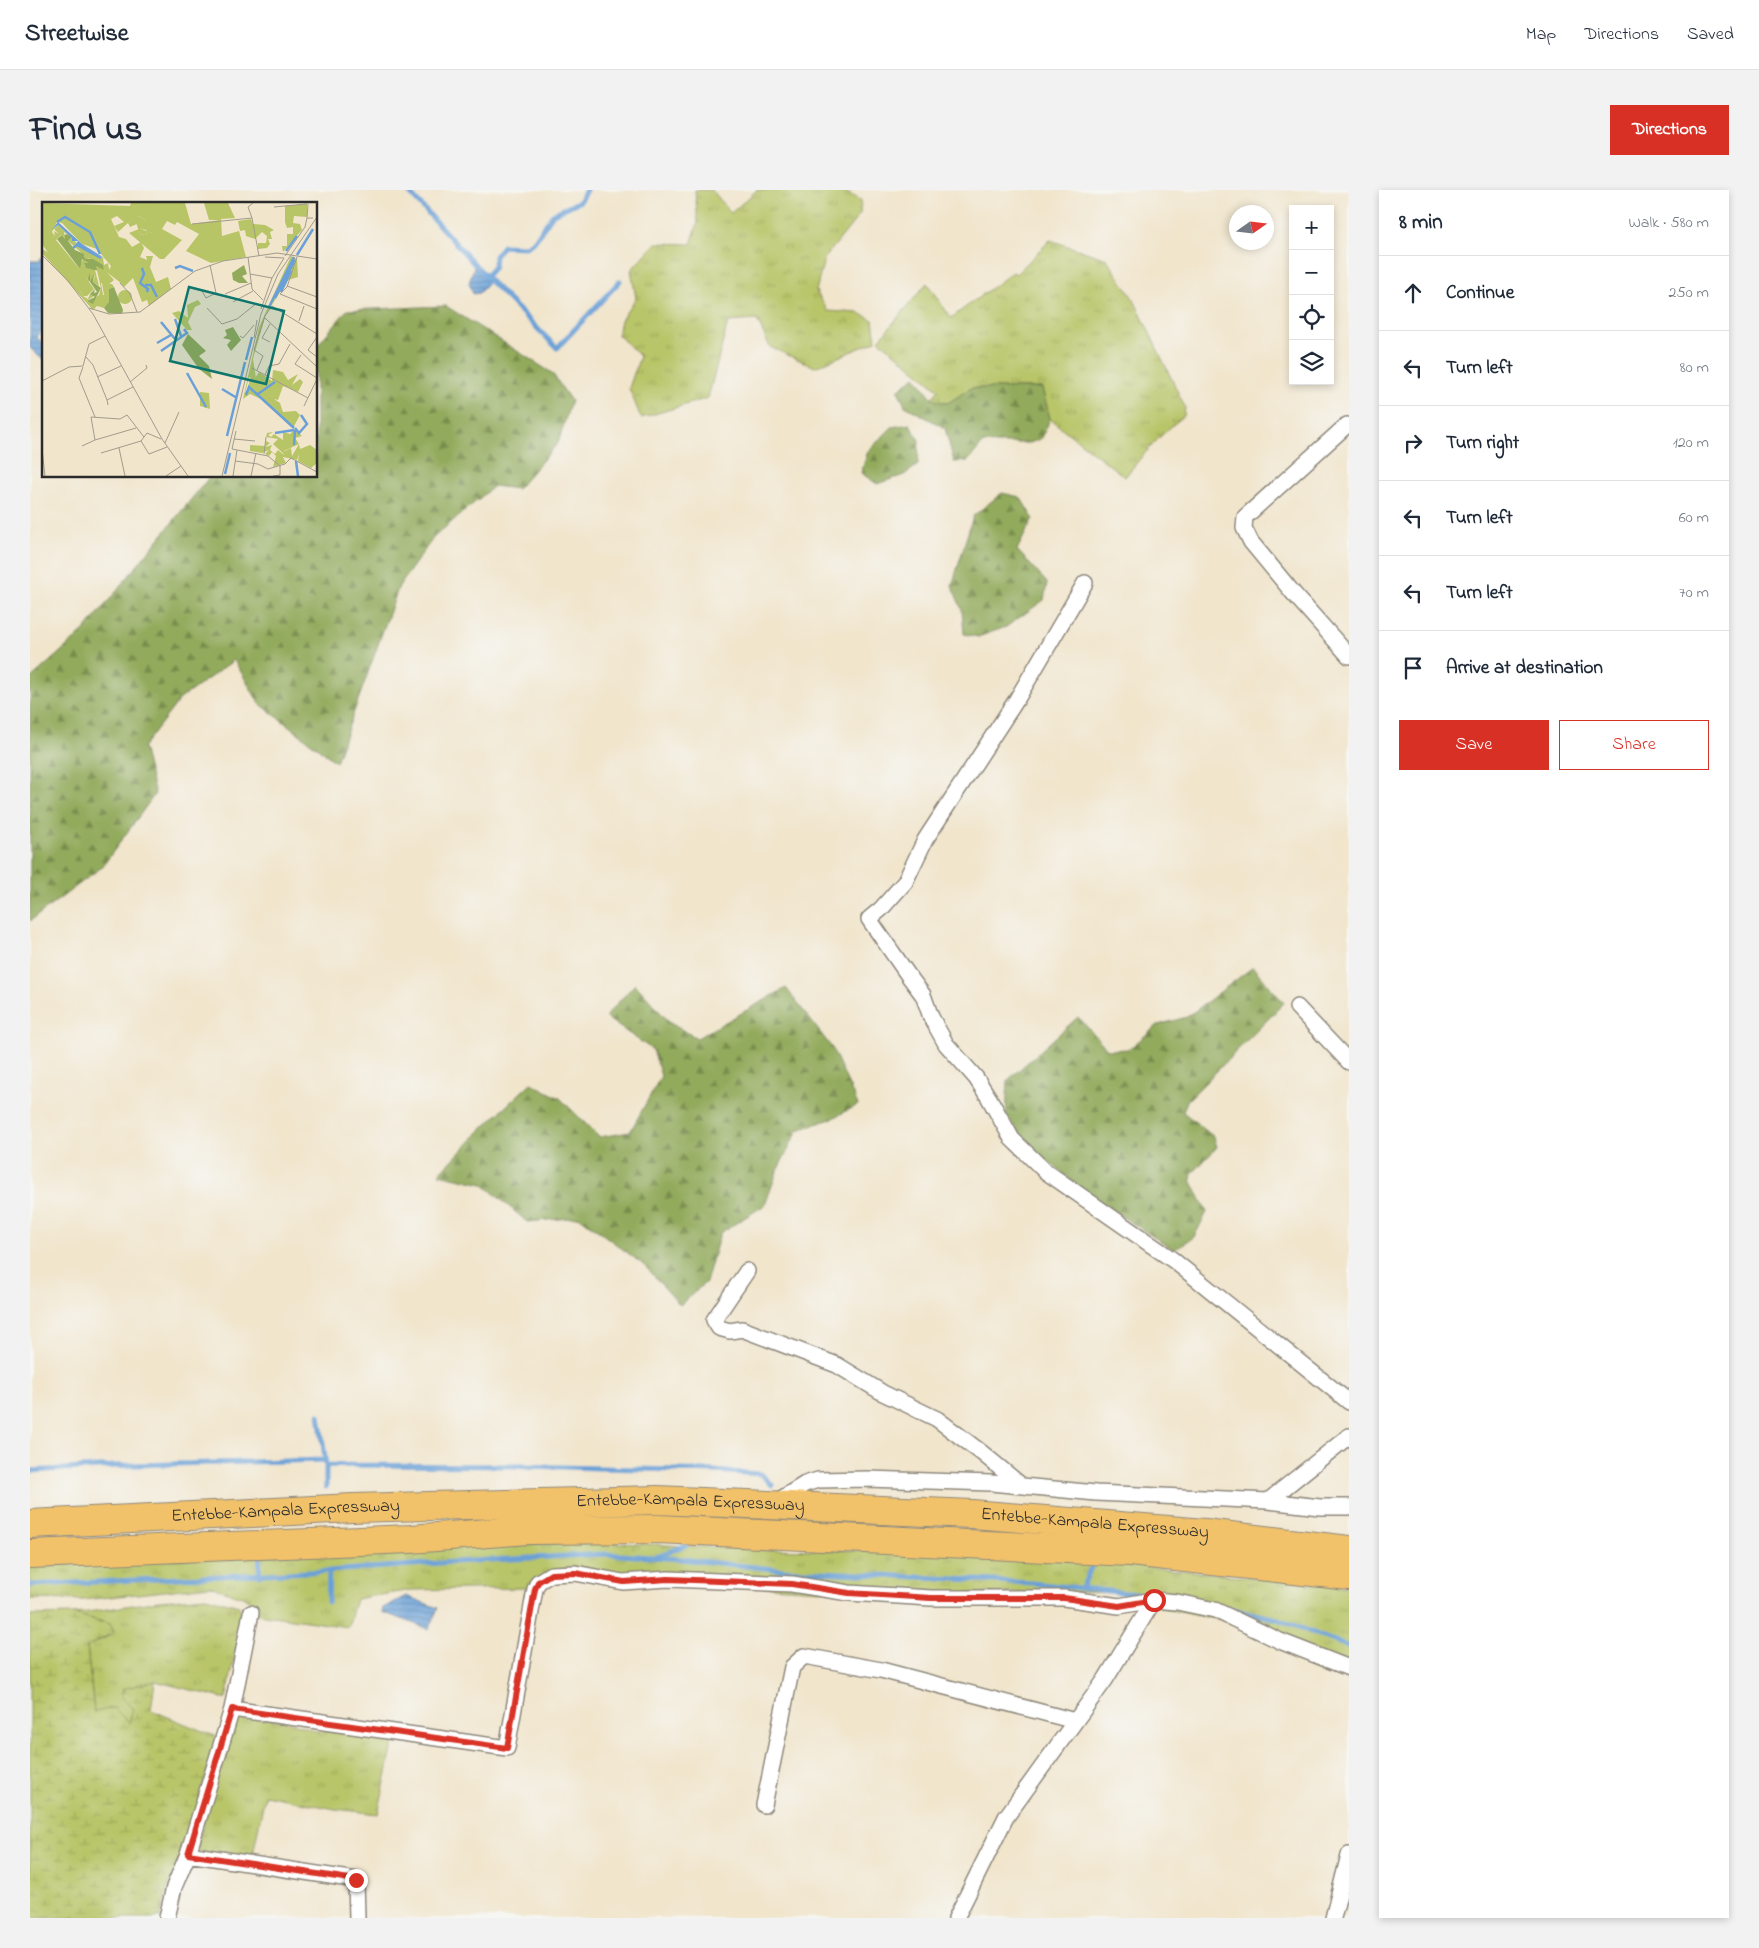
<!DOCTYPE html>
<html lang="en">
<head>
<meta charset="utf-8">
<style>
	body { margin:0; font-family:"Indie Flower",sans-serif; background:#f2f2f3; color:#1f2937 }
	.controls { position:absolute; right:15px; top:15px; display:grid; overflow:hidden; border-radius:0px; box-shadow:0 2px 8px #0003 }
	.controls button { width:45px; height:45px; display:grid; place-items:center; padding:0; border:0; border-bottom:1px solid #e0e1e3; background:#fff; color:#1f2937; font:25px sans-serif }
	.compass { position:absolute; left:1199px; top:15px; width:45px; height:45px; border-radius:50%; background:#fff; box-shadow:0 2px 8px #0003; rotate:76deg }
	.stop { position:absolute; width:15px; height:15px; margin:-11px; border:4px solid #d93025; border-radius:50%; background:#fff }
	.stop.end { background:#d93025; border-color:#fff; box-shadow:0 1px 5px #0008 }
	.list { margin:0; padding:0; list-style:none }
	h2 { display:flex; justify-content:space-between; align-items:center; height:65px; margin:0; padding:0 20px; font-size:21px }
	h2 small { font-size:16px; font-weight:400; color:#747a83 }
	.list li { display:grid; grid-template-columns:32px 1fr auto; gap:15px; align-items:center; box-sizing:border-box; height:75px; padding:0 20px; border-top:1px solid #e0e1e3 }
	.list b { display:block; font-size:19px; white-space:nowrap }
	.list em { font-size:16px; font-style:normal; color:#747a83 }
	.actions { display:flex; gap:10px; padding:15px 20px }
	.actions a { flex:1; padding:11px 0; border:1px solid #d93025; border-radius:0px; text-align:center; font-size:18px; color:#d93025 }
	.actions .main { background:#d93025; color:#fff }
	.icon { flex:none; width:28px; height:28px; fill:none; stroke:currentColor; stroke-width:2; stroke-linecap:round; stroke-linejoin:round }
	.map { position:relative; flex:none; width:1319px; height:1728px; overflow:hidden; border-radius:0px }
	header { display:flex; align-items:center; gap:30px; box-sizing:border-box; height:70px; padding:0 25px; background:#fff; border-bottom:1px solid #e0e1e3 }
	header strong { font-size:24px }
	nav { display:flex; gap:28px; margin-inline-start:auto; font-size:18px }
	.intro { display:flex; align-items:center; justify-content:space-between; box-sizing:border-box; height:120px; padding:0 30px }
	h1 { margin:0; font-size:35px }
	.button { padding:12px 22px; border-radius:0px; background:#d93025; color:#fff; font-size:18px; font-weight:700 }
	main { display:flex; gap:30px; padding:0 30px }
	aside { flex:1; background:#fff; border-radius:0px; box-shadow:0 2px 8px #0003 }
	.map>svg:first-child { display:block }
	.grass { fill:url(#grass-tufts); stroke:#727849 }
	.forest { fill:url(#forest-firs); stroke:#5e6a44 }
	.wetland { fill:url(#wetland-marsh); stroke:#727849 }
	.water { fill:url(#water-rules); stroke:#4a6681 }
	.lines { fill:none; stroke-linecap:round; stroke-linejoin:round }
	.stream { stroke:#6aa0d7; stroke-width:5 }
	.minor-casing { stroke:#8e887c; stroke-width:18 }
	.motorway-casing { stroke:#8e887c; stroke-width:30 }
	.minor { stroke:#fff; stroke-width:15 }
	.motorway { stroke:#f2c26a; stroke-width:28 }
	.route { stroke:#d93025; stroke-width:6 }
	.labels { text-anchor:middle; dominant-baseline:central; stroke-width:4; stroke-linejoin:round; paint-order:stroke }
	.street-label { font-size:18px; fill:#2b2b2b; stroke:#f6f6f2 }
	.inset-river { fill:none; stroke:#6aa0d7; stroke-width:2.5 }
	.inset-road { fill:none; stroke:#a29b8c; stroke-width:1 }
	.view { fill:#0f766e; fill-opacity:0.15; stroke:#0f766e; stroke-width:2.5 }
	.inset-edge { fill:none; stroke:#2b2b2b; stroke-width:2.5 }
</style>
</head>
<body>
<header>
<strong>Streetwise</strong>
<nav><a>Map</a><a>Directions</a><a>Saved</a></nav>
</header>
<div class="intro"><h1>Find us</h1><a class="button">Directions</a></div>
<main>
<div class="map">
<svg width="1319" height="1728" viewBox="0 0 1319 1728">
	<defs>
		<pattern id="grass-tufts" width="24" height="20" patternUnits="userSpaceOnUse" patternTransform="scale(1.25)"><rect width="24" height="20" fill="#b8c567"/><path d="M3 7l-1-3M5 7V3M7 7l1-3M15 17l-1-3M17 17v-4M19 17l1-3" fill="none" stroke="#9ea95a"/></pattern>
		<pattern id="forest-firs" width="22" height="20" patternUnits="userSpaceOnUse" patternTransform="scale(1.25)"><rect width="22" height="20" fill="#92aa5c"/><path d="M5 1l3.5 6h-7zM16 11l3.5 6h-7z" fill="#778b4c"/></pattern>
		<pattern id="wetland-marsh" width="20" height="14" patternUnits="userSpaceOnUse" patternTransform="scale(1.25)"><rect width="20" height="14" fill="#b8c567"/><path d="M1 5h8M5 5V1M11 12h8M15 12V8" fill="none" stroke="#9ea95a"/></pattern>
		<pattern id="water-rules" width="6" height="5" patternUnits="userSpaceOnUse" patternTransform="scale(1.25)"><rect width="6" height="5" fill="#6aa0d7"/><path d="M0 2.5h6" fill="none" stroke="#5783af"/></pattern>
	</defs>
	<rect width="100%" height="100%" fill="#f6f6f2"/>
	<filter id="ink" filterUnits="userSpaceOnUse"><feTurbulence type="fractalNoise" baseFrequency=".02" numOctaves="2"/><feDisplacementMap in="SourceGraphic" scale="10" xChannelSelector="R" yChannelSelector="G"/><feConvolveMatrix kernelMatrix="1 2 1 2 8 2 1 2 1" color-interpolation-filters="sRGB"/></filter>
	<filter id="wash" filterUnits="userSpaceOnUse"><feTurbulence type="fractalNoise" baseFrequency=".0096" numOctaves="4" result="noise"/><feDisplacementMap in="SourceGraphic" scale="20" xChannelSelector="R" yChannelSelector="G"/><feGaussianBlur stdDeviation="1.12" result="paint"/><feColorMatrix in="noise" values="0 0 0 0 0 0 0 0 0 0 0 0 0 0 0 0 0 1.4 0 .05"/><feComposite in="paint" operator="in"/></filter>
	<g filter="url(#wash)">
		<rect width="100%" height="100%" fill="#f1e5cc"/>
		<path class="grass" d="M 665,0 L 682,0 L 701,23 L 727,0 L 815,0 L 815,2 L 831,10 L 830,24 L 794,69 L 786,101 L 798,121 L 829,123 L 843,130 L 846,151 L 785,177 L 740,157 L 727,130 L 698,132 L 678,208 L 611,228 L 599,198 L 610,166 L 588,145 L 591,130 L 606,108 L 601,80 L 626,53 L 661,54 L 668,33 Z
			M 1020,50 L 1077,69 L 1104,110 L 1155,217 L 1154,226 C 1131,243 1113,265 1095,287 L 1020,229 L 1012,198 L 941,198 L 918,213 L 904,210 L 902,207 L 909,200 L 849,150 L 897,93 L 921,128 L 983,82 L 986,84 Z
			M 567,1352 L 727,1359 L 937,1362 L 1029,1368 L 1319,1397 L 1319,1481 L 1198,1431 L 1140,1420 L 1088,1402 L 870,1404 L 591,1389 L 542,1376 L 499,1398 L 381,1400 L 326,1409 L 318,1437 L 221,1423 L 218,1409 L 180,1396 L 53,1410 L 0,1409 L 0,1376 L 461,1355 Z
			M 176,1407 L 209,1416 L 213,1428 L 196,1509 L 125,1491 L 91,1507 L 103,1519 L 99,1534 L 64,1522 L 57,1456 L 77,1447 L 80,1434 L 45,1424 L 129,1411 Z
			M 205,1526 L 254,1530 L 286,1541 L 334,1544 L 364,1550 L 348,1624 L 305,1619 L 235,1605 L 222,1669 L 169,1662 L 167,1656 Z"/>
		<path class="forest" d="M 416,116 L 522,183 L 541,211 L 528,253 L 487,299 L 464,296 L 404,347 L 369,396 L 306,572 L 229,513 L 204,470 L 150,509 L 113,557 L 125,604 L 72,677 L 0,731 L 0,489 L 54,441 L 180,286 L 286,286 L 286,157 L 317,120 Z
			M 885,186 L 904,210 L 918,213 L 941,198 L 1012,198 L 1020,229 L 1012,248 L 1000,253 L 953,253 L 938,271 L 924,272 L 915,238 L 875,216 L 868,200 Z
			M 880,234 L 889,250 L 888,275 L 874,285 L 847,294 L 831,283 L 838,261 L 862,237 Z
			M 972,303 L 990,307 L 1003,328 L 987,360 L 1017,393 L 1014,410 L 976,437 L 948,447 L 934,444 L 932,420 L 922,396 L 943,326 Z
			M 1223,777 L 1254,813 L 1157,911 L 1153,922 L 1184,947 L 1187,957 L 1162,984 L 1161,990 L 1177,1022 L 1164,1047 L 1144,1060 L 1066,1010 L 999,956 L 976,925 L 978,890 L 1048,827 L 1078,860 L 1099,859 L 1128,835 L 1157,827 Z
			M 605,794 L 640,833 L 667,848 L 756,798 L 802,858 L 828,915 L 801,929 L 768,940 L 748,979 L 735,1015 L 690,1043 L 676,1092 L 650,1115 L 615,1076 L 550,1027 L 497,1032 L 453,994 L 409,984 L 455,936 L 501,893 L 530,908 L 569,947 L 600,942 L 631,886 L 623,860 L 575,827 Z"/>
		<path class="wetland" d="M 45,1424 L 80,1434 L 84,1442 L 57,1457 L 64,1522 L 84,1518 L 99,1533 L 103,1519 L 91,1507 L 93,1499 L 125,1491 L 121,1520 L 187,1547 L 157,1656 L 137,1699 L 130,1728 L 0,1728 L 0,1425 Z"/>
		<path class="water" d="M 14,65 L 14,137 L 7,147 L 14,155 L 14,171 L 0,158 L 0,71 L 9,71 Z
			M 444,77 L 460,91 L 449,103 L 443,104 L 439,93 Z
			M 376,1406 L 408,1418 L 399,1439 L 352,1422 L 353,1418 Z"/>
		<g class="lines">
			<path class="stream" d="M 377,0 L 460,91 L 527,158 L 590,91
				M 455,87 L 464,77 L 465,66 L 473,56 L 496,57 L 504,52 L 523,24 L 550,11 L 556,0
				M 289,1225 L 296,1275 L 296,1297
				M 296,1275 L 493,1276 L 684,1281 L 731,1284 L 742,1295
				M 0,1281 L 104,1275 L 295,1270
				M 626,1367 L 656,1355
				M 229,1385 L 230,1366
				M 0,1395 L 299,1381 L 424,1372 L 575,1364 L 651,1369 L 753,1380 L 1002,1393 L 1116,1405
				M 1052,1398 L 1064,1371
				M 298,1412 L 299,1381
				M 1196,1418 L 1248,1429 L 1319,1457"/>
		</g>
	</g>
	<g filter="url(#ink)">
		<g class="lines">
			<defs>
				<path id="minor" d="M 1317,235 L 1215,327 L 1214,338 L 1221,352 L 1264,404 L 1319,466
					M 1055,393 L 987,509 L 895,650 L 875,692 L 851,719 L 839,729 L 878,785 L 893,805 L 901,827 L 916,854 L 946,888 L 959,908 L 982,949 L 1015,981 L 1143,1070 L 1319,1212
					M 1267,817 L 1319,872
					M 717,1081 L 684,1130 L 689,1138 L 700,1141 L 712,1139 L 807,1175 L 853,1203 L 907,1229 L 952,1263 L 992,1296
					M 1238,1311 L 1319,1246
					M 743,1314 L 775,1294 L 788,1290 L 837,1289 L 961,1293 L 1066,1303 L 1238,1311 L 1290,1317 L 1319,1317
					M 202,1519 L 477,1558 L 505,1399 L 508,1392 L 521,1384 L 545,1383 L 593,1392 L 638,1389 L 762,1394 L 819,1403 L 901,1408 L 1034,1408 L 1089,1416 L 1124,1410 L 1147,1412 L 1185,1420 L 1250,1451 L 1319,1478
					M 734,1615 L 762,1477 L 774,1466 L 851,1480 L 1045,1531
					M 158,1664 L 326,1690 L 327,1728
					M 137,1728 L 144,1697 L 158,1664 L 202,1519 L 221,1423
					M 926,1728 L 976,1627 L 1075,1490 L 1124,1410
					M 1303,1728 L 1319,1665"/>
				<g id="motorway">
					<path id="s1" d="M 0,1334 L 323,1318 L 627,1310 L 942,1324 L 1175,1343 L 1319,1360"/>
					<path d="M 0,1364 L 380,1349 L 498,1340 L 628,1339 L 1100,1362 L 1319,1386"/>
				</g>
			</defs>
			<use href="#minor" class="minor-casing"/>
			<use href="#motorway" class="motorway-casing"/>
			<use href="#minor" class="minor"/>
			<use href="#motorway" class="motorway"/>
		</g>
	</g>
	<g class="lines" filter="url(#ink)">
		<path class="route" d="M 326,1690 L 158,1664 L 202,1519 L 477,1558 L 505,1399 L 508,1392 L 521,1384 L 545,1383 L 594,1392 L 638,1389 L 762,1394 L 819,1403 L 901,1408 L 1034,1408 L 1089,1416 L 1124,1410"/>
	</g>
	<g class="labels">
		<g class="street-label">
			<text stroke="none"><textPath href="#s1" startOffset="661">Entebbe-Kampala Expressway</textPath></text>
			<text stroke="none"><textPath href="#s1" startOffset="256">Entebbe-Kampala Expressway</textPath></text>
			<text stroke="none"><textPath href="#s1" startOffset="1066">Entebbe-Kampala Expressway</textPath></text>
		</g>
	</g>
	<g transform="translate(12 12)">
		<rect width="275" height="275" fill="#f1e5cc"/>
		<path d="M 89,1 L 143,1 L 149,22 L 178,18 L 167,18 L 162,1 L 186,1 L 193,16 L 179,17 L 180,34 L 197,29 L 204,55 L 169,61 L 144,49 L 157,32 L 135,20 L 133,23 L 125,19 L 120,27 L 140,38 L 122,57 L 118,57 L 87,31 L 97,27 L 98,33 L 111,30 L 97,26 L 104,18 L 96,14 L 95,22 L 88,25 L 86,21 L 76,30 L 72,24 L 82,20 ZM 265,2 L 265,15 L 252,14 L 251,21 L 258,22 L 260,28 L 241,50 L 240,44 L 245,44 L 245,32 L 251,32 L 251,25 L 245,26 L 243,20 L 243,4 ZM 209,17 L 211,22 L 223,23 L 232,28 L 228,30 L 230,37 L 226,37 L 228,42 L 225,46 L 216,47 L 216,41 L 224,41 L 225,34 L 220,30 L 213,37 L 204,34 L 203,28 L 198,29 L 196,19 ZM 30,35 L 35,42 L 61,56 L 62,63 L 66,61 L 67,67 L 79,81 L 46,56 L 48,62 L 42,63 L 48,67 L 52,64 L 57,84 L 51,80 L 53,73 L 48,79 L 48,70 L 47,80 L 37,64 L 43,54 L 26,39 ZM 0,47 L 23,60 L 41,94 L 46,97 L 48,92 L 53,93 L 45,99 L 49,100 L 57,93 L 62,93 L 60,81 L 70,82 L 72,85 L 67,87 L 68,100 L 62,106 L 55,104 L 51,108 L 0,51 ZM 249,54 L 255,57 L 256,75 L 246,78 L 224,112 L 211,157 L 214,176 L 207,175 L 203,191 L 207,185 L 219,197 L 208,192 L 201,197 L 217,125 ZM76 95a7 7 0 1 1 14 0a7 7 0 1 1-14 0ZM 156,98 L 159,102 L 153,105 L 146,120 L 150,128 L 145,128 L 130,111 L 137,109 L 146,116 L 145,103 ZM 224,239 L 228,241 L 223,245 L 230,243 L 228,248 L 233,252 L 236,248 L 242,253 L 241,250 L 249,246 L 250,254 L 257,242 L 258,247 L 268,243 L 275,248 L 275,261 L 269,266 L 256,259 L 257,252 L 255,258 L 241,255 L 244,261 L 231,265 L 234,254 L 230,250 L 227,254 L 223,252 L 227,248 L 220,251 L 208,249 L 208,243 L 223,244 Z" fill="#b8c567"/>
		<path d="M 26,32 L 30,35 L 26,39 L 33,48 L 42,52 L 43,57 L 51,57 L 61,63 L 62,70 L 44,66 L 42,61 L 47,61 L 40,57 L 38,67 L 15,37 L 20,33 L 23,36 L 22,33 ZM 202,63 L 205,72 L 200,74 L 206,81 L 197,81 L 191,78 L 190,71 ZM 48,70 L 48,79 L 52,72 L 51,80 L 59,86 L 51,102 L 45,99 L 53,95 L 48,92 L 53,87 L 52,91 L 55,90 L 46,77 ZM 72,85 L 81,108 L 80,112 L 66,111 L 62,106 L 67,100 L 67,87 ZM 191,125 L 199,138 L 189,149 L 185,143 L 189,138 L 181,136 L 185,133 L 183,128 ZM 146,132 L 164,149 L 157,154 L 167,164 L 170,177 L 157,167 L 140,143 Z" fill="#92aa5c"/>
		<path d="M 0,1 L 89,4 L 92,12 L 82,20 L 75,14 L 69,17 L 77,35 L 84,37 L 90,45 L 99,40 L 102,46 L 98,55 L 105,58 L 104,54 L 111,54 L 108,65 L 114,80 L 126,75 L 129,87 L 107,104 L 105,98 L 100,100 L 91,76 L 82,85 L 67,68 L 69,64 L 55,47 L 40,42 L 20,21 L 15,20 L 10,30 L 13,34 L 12,29 L 17,32 L 12,27 L 16,23 L 29,35 L 22,30 L 23,37 L 19,33 L 14,38 L 36,65 L 44,68 L 45,77 L 52,87 L 45,94 L 41,94 L 22,60 L 20,63 L 18,59 L 11,58 L 0,42 ZM 96,14 L 104,18 L 104,25 L 98,26 L 104,29 L 107,25 L 112,30 L 98,33 L 93,17 ZM 54,64 L 64,69 L 72,78 L 66,83 L 59,81 L 61,93 L 57,93 L 59,86 ZM 231,168 L 241,170 L 246,178 L 256,172 L 250,183 L 258,177 L 261,180 L 256,190 L 241,184 L 236,198 L 232,197 L 238,201 L 241,210 L 254,209 L 258,213 L 251,226 L 206,185 L 209,174 L 213,176 L 217,170 L 230,179 ZM 158,190 L 167,191 L 168,207 L 158,204 ZM 253,227 L 260,234 L 253,236 L 257,242 L 242,249 L 243,253 L 231,242 L 236,237 L 224,235 L 225,231 L 231,230 L 226,233 L 229,235 L 232,232 L 241,238 L 241,230 L 248,232 Z" fill="#b8c567"/>
		<path d="M 16,20 L 40,42 L 64,57 L 34,42 L 36,39 L 30,39 L 30,36 L 16,23 L 10,28 Z" fill="#6aa0d7"/>
		<path class="inset-river" d="M 15,20 L 23,15 L 48,30 L 58,52M 31,46 L 35,43 L 59,56M 244,49 L 255,34M 255,53 L 271,27M 100,66 L 102,72 L 98,81 L 106,87 L 105,90M 133,66 L 138,64 L 151,69M 103,83 L 109,83 L 115,95M 239,90 L 249,69M 233,96 L 253,58M 227,105 L 252,55M 133,117 L 139,134M 119,120 L 133,137M 115,141 L 129,133M 119,149 L 145,131 L 142,127M 204,158 L 210,135M 145,171 L 164,205M 180,187 L 195,196M 216,192 L 233,180M 204,193 L 207,185 L 252,226M 253,226 L 257,231 L 265,222 L 259,213M 233,231 L 252,228M 185,234 L 203,160M 252,243 L 253,228M 254,259 L 256,274M 183,272 L 188,251"/>
		<path class="inset-road" d="M 266,2 L 265,16 L 271,16M 232,5 L 265,2M 210,16 L 206,5 L 211,1M 150,22 L 210,16 L 217,54M 0,53 L 26,79 L 51,112 L 120,237 L 146,274M 243,54 L 263,25 L 265,16M 206,55 L 210,87 L 221,98M 255,55 L 245,85 L 238,92 L 275,107M 208,72 L 230,76M 78,81 L 88,92 L 95,110M 245,84 L 275,95M 160,89 L 164,96 L 174,91 L 168,63M 183,92 L 209,81M 191,100 L 211,89M 47,106 L 67,112 L 98,110 L 153,69 L 181,59 L 235,51 L 275,57M 165,106 L 180,122 L 195,117 L 215,101M 219,107 L 230,76 L 242,56 L 223,55M 223,116 L 275,165M 257,119 L 262,104M 228,122 L 220,136 L 228,140M 198,134 L 201,136 L 212,123M 275,135 L 266,148 L 275,155M 212,136 L 215,118M 259,153 L 253,162 L 275,176M 44,155 L 51,163 L 65,198M 41,165 L 37,176 L 53,215M 210,166 L 266,196M 215,168 L 221,154 L 212,148 L 223,114 L 230,104 L 275,132M 223,173 L 227,164 L 237,162 L 248,142M 55,175 L 79,164M 0,179 L 27,165 L 41,164 L 47,142 L 63,134M 88,180 L 105,166 L 104,163M 66,203 L 65,198 L 91,185M 262,204 L 275,177M 194,229 L 190,247 L 226,254 L 238,264 L 238,273 L 231,274M 192,237 L 213,239M 53,238 L 94,226M 99,239 L 107,252 L 125,245M 123,241 L 137,210M 40,244 L 53,238 L 49,215 L 78,217 L 85,213 L 102,235M 77,246 L 83,274M 0,247 L 3,274M 59,251 L 99,239 L 105,231 L 119,237M 222,252 L 224,235M 193,259 L 216,262 L 226,267 L 243,262 L 249,256 L 275,270M 124,274 L 139,264M 180,274 L 219,112 L 236,72 L 275,15M 191,274 L 195,248M 209,274 L 214,251"/>
		<path class="view" d="M 147,85 L 242,109 L 224,182 L 128,159 Z"/>
		<rect width="275" height="275" class="inset-edge"/>
	</g>
</svg>
<div class="controls">
<button>+</button>
<button>−</button>
<button><svg class="icon" aria-label="locate" viewBox="0 0 24 24"><circle cx="12" cy="12" r="6"/><path d="M12 2v4M12 18v4M2 12h4M18 12h4"/></svg></button>
<button><svg class="icon" aria-label="layers" viewBox="0 0 24 24"><path d="M12 4l9 5-9 5-9-5zM3 14l9 5 9-5"/></svg></button>
</div>
<svg class="compass" viewBox="-18 -18 36 36"><path d="M0-13l5 13h-10z" fill="#e53935"/><path d="M0 13l5-13h-10z" fill="#747a83"/></svg>
<div class="stop" style="left:1124px;top:1410px"></div>
<div class="stop end" style="left:326px;top:1690px"></div>
</div>
<aside>
<h2>8 min<small>Walk · 580 m</small></h2>
<ul class="list">
<li><svg class="icon" aria-label="ahead" viewBox="0 0 24 24"><path d="M12 20V5M6 11l6-6 6 6"/></svg><div><b>Continue</b></div><em>250 m</em></li>
<li><svg class="icon" aria-label="left" viewBox="0 0 24 24"><path d="M17 20v-9H6M10 6l-5 5 5 5"/></svg><div><b>Turn left</b></div><em>80 m</em></li>
<li><svg class="icon" aria-label="right" viewBox="0 0 24 24"><path d="M7 20v-9h11M14 6l5 5-5 5"/></svg><div><b>Turn right</b></div><em>120 m</em></li>
<li><svg class="icon" aria-label="left" viewBox="0 0 24 24"><path d="M17 20v-9H6M10 6l-5 5 5 5"/></svg><div><b>Turn left</b></div><em>60 m</em></li>
<li><svg class="icon" aria-label="left" viewBox="0 0 24 24"><path d="M17 20v-9H6M10 6l-5 5 5 5"/></svg><div><b>Turn left</b></div><em>70 m</em></li>
<li><svg class="icon" aria-label="arrive" viewBox="0 0 24 24"><path d="M6 21V4h12l-3 4 3 4H6"/></svg><div><b>Arrive at destination</b></div></li>
</ul>
<div class="actions"><a class="main">Save</a><a>Share</a></div>
</aside>
</main>
</body>
</html>
